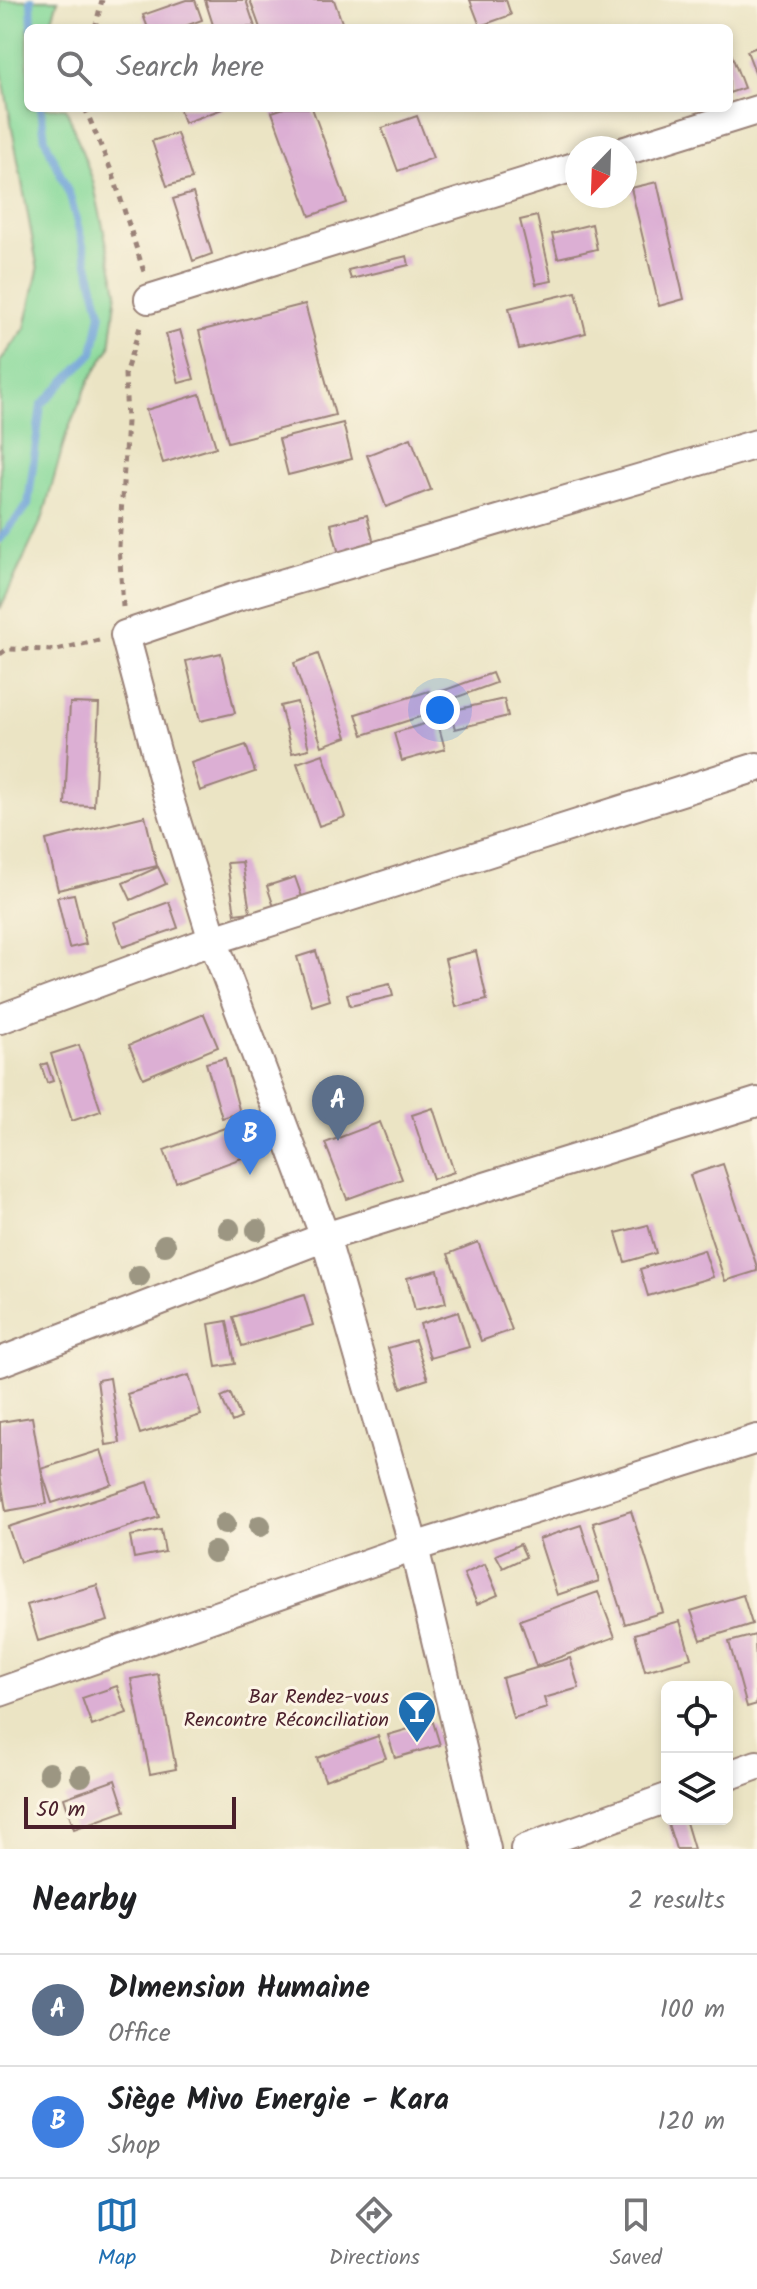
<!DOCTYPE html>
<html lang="en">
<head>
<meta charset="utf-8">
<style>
	body { margin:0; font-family:Kalam,sans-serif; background:#f6f6f6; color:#202124 }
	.controls { position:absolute; right:24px; bottom:24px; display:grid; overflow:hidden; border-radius:12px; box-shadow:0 4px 12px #0003 }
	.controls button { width:72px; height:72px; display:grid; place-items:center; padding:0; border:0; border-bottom:2px solid #e0e0e0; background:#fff; color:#202124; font:40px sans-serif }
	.compass { position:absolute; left:565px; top:136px; width:72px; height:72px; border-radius:50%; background:#fff; box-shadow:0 4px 12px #0003; rotate:203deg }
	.scale { position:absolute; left:24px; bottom:20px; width:212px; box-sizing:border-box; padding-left:8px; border:4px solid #4a1f2b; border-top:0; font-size:22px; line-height:28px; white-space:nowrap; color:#4a1f2b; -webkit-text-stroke:6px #fcf5e5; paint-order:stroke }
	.you { position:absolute; left:440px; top:710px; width:28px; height:28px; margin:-20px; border:6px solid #fff; border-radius:50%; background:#1a73e8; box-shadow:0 0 0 12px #1a73e833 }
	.badge { display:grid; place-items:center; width:52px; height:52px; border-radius:50%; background:#1f6fb2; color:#fff; font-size:26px; font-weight:700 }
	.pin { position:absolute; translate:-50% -66px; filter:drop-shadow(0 2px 4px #0008) }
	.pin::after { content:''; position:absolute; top:42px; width:28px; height:24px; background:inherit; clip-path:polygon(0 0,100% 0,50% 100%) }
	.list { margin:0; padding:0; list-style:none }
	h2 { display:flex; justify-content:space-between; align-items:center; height:104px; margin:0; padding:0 32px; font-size:34px }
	h2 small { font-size:26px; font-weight:400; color:#757577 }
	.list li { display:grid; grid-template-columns:52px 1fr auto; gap:24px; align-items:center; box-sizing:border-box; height:112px; padding:0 32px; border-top:2px solid #e0e0e0 }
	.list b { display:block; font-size:30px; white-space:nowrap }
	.list p { margin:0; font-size:26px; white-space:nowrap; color:#757577 }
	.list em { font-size:26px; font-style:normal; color:#757577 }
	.icon { flex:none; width:44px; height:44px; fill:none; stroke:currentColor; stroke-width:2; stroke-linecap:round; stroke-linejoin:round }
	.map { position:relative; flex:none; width:757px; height:1849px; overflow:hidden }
	.search { position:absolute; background:#fff; box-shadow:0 4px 12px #0003; left:24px; right:24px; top:24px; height:88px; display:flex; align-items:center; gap:20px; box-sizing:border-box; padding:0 28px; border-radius:12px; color:#757577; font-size:30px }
	.sheet { height:328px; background:#fff }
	nav { display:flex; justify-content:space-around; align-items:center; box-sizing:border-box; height:112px; border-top:2px solid #e0e0e0; background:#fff; font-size:22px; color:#757577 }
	nav a { display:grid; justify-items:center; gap:4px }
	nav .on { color:#1f6fb2 }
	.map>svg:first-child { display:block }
	.green { fill:#87d99a; stroke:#687c62; stroke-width:2 }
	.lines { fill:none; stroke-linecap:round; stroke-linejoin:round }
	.stream { stroke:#69a0d7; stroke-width:8 }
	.building { fill:#dcafd4 }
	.minor-casing { stroke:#9a8278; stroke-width:32 }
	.path { stroke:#9a8278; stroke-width:5; stroke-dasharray:6 6; stroke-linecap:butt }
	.minor { stroke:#fff; stroke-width:28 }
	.tree { fill:#9c9682 }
	.labels { text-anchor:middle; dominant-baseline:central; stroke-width:6; stroke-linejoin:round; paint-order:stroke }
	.poi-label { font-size:20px; fill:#4a1f2b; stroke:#fcf5e5; text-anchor:end }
</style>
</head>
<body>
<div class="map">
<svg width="757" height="1849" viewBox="0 0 757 1849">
	<rect width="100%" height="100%" fill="#fcf5e5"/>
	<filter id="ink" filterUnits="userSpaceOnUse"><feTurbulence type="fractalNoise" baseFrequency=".0125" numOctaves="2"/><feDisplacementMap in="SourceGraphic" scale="16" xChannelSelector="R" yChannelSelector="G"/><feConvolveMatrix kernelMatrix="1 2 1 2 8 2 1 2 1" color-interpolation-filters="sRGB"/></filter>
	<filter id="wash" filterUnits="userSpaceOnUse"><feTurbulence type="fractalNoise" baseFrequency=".006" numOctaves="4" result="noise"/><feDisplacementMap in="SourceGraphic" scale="32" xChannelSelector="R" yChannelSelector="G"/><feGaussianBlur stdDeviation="1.8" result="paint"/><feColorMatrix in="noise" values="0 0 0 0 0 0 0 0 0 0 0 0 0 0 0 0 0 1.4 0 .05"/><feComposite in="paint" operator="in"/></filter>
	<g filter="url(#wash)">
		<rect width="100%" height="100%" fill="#ebe4c4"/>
		<path class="green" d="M 0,0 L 58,0 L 49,28 L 28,28 L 28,108 L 66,108 L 93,181 L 117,291 L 110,348 L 90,379 L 67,432 L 43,517 L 0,609 L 0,362 L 25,328 L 38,270 L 0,62 Z"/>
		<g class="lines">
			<path class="stream" d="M 31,0 L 32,28
				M 0,539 L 28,505 L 41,405 L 93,353 L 101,313 L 70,196 L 45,139 L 41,108"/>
		</g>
		<g id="blocks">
			<path class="building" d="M 186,0 L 195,0 L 202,20 L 180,28 L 148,28 L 143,15 Z
				M 205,0 L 246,0 L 255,27 L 214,28 Z
				M 250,0 L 334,0 L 344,28 L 260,28 Z
				M 470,0 L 506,0 L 511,15 L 480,26 Z
				M 757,47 L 757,77 L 747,51 Z
				M 729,48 L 744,88 L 729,93 Z
				M 179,108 L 225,108 L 184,123 Z
				M 284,108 L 312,108 L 347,203 L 310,216 L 272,112 Z
				M 417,116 L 433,158 L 398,171 L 382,128 Z
				M 177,133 L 192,179 L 167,186 L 152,141 Z
				M 657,182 L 684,299 L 659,306 L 631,188 Z
				M 193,193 L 212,254 L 193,261 L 173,199 Z
				M 537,216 L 552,281 L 536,284 L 520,220 Z
				M 592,224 L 597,249 L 558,258 L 552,234 Z
				M 407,256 L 409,265 L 351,279 L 348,270 Z
				M 576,292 L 586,333 L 519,349 L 509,308 Z
				M 305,304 L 335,415 L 228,442 L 199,331 Z
				M 180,330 L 194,379 L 179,383 L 166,334 Z
				M 200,394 L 216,447 L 163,463 L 146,410 Z
				M 343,423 L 352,459 L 288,475 L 279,439 Z
				M 411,438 L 431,490 L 386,507 L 367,455 Z
				M 367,515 L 374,544 L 339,554 L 331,524 Z
				M 221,653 L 235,713 L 200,721 L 186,661 Z
				M 318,654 L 347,737 L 322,746 L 294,663 Z
				M 492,673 L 496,683 L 441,703 L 437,693 Z
				M 429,691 L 435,712 L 363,735 L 356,714 Z
				M 504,699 L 508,716 L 455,729 L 450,711 Z
				M 297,702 L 309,749 L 292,753 L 280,706 Z
				M 70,703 L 99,704 L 94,806 L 65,805 Z
				M 437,720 L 445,749 L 402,761 L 394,733 Z
				M 246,745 L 255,772 L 200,791 L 191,763 Z
				M 323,754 L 345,817 L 319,826 L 297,763 Z
				M 145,816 L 157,866 L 58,890 L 46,840 Z
				M 242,862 L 250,912 L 235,914 L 227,863 Z
				M 158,867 L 166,884 L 131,900 L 123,883 Z
				M 295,877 L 302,897 L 274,907 L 267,886 Z
				M 74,894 L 86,944 L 69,948 L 57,897 Z
				M 169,902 L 178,928 L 123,947 L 114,922 Z
				M 316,951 L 330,1000 L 312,1006 L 297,957 Z
				M 476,951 L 487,1000 L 456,1007 L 445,959 Z
				M 390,984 L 393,996 L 350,1006 L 347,994 Z
				M 204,1014 L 218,1047 L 143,1078 L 129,1045 Z
				M 79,1045 L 101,1111 L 72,1121 L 51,1054 Z
				M 225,1058 L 240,1113 L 222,1118 L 206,1063 Z
				M 47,1063 L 53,1081 L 47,1083 L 41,1065 Z
				M 433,1108 L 454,1172 L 433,1179 L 412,1115 Z
				M 380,1122 L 402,1179 L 347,1199 L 325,1143 Z
				M 230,1126 L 242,1158 L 176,1182 L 164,1150 Z
				M 723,1164 L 757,1267 L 757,1271 L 725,1281 L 690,1175 Z
				M 648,1225 L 656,1253 L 625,1262 L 616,1233 Z
				M 478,1242 L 512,1330 L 481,1341 L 448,1254 Z
				M 704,1250 L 713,1277 L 648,1296 L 640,1269 Z
				M 438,1270 L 446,1303 L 415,1310 L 407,1278 Z
				M 304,1295 L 313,1325 L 242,1346 L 233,1317 Z
				M 458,1312 L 469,1347 L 430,1358 L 420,1324 Z
				M 227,1321 L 235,1364 L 216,1367 L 209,1324 Z
				M 415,1340 L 428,1379 L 401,1388 L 388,1348 Z
				M 189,1375 L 201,1415 L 140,1434 L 127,1394 Z
				M 110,1378 L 120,1443 L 106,1445 L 97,1380 Z
				M 230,1393 L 241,1418 L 232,1422 L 221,1397 Z
				M 32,1417 L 47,1504 L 6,1511 L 0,1474 L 0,1422 Z
				M 101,1450 L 112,1484 L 52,1503 L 41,1469 Z
				M 148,1482 L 159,1517 L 20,1562 L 8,1527 Z
				M 631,1511 L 663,1612 L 625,1624 L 593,1523 Z
				M 581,1525 L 599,1581 L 557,1595 L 539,1539 Z
				M 161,1530 L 165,1552 L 134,1558 L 130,1536 Z
				M 520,1544 L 526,1557 L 503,1568 L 496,1555 Z
				M 485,1564 L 498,1595 L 477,1604 L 464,1574 Z
				M 97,1585 L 108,1621 L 38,1641 L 27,1605 Z
				M 598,1592 L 615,1637 L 536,1666 L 520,1620 Z
				M 743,1595 L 752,1624 L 701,1640 L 691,1611 Z
				M 680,1621 L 691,1658 L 645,1671 L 635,1634 Z
				M 755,1635 L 757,1704 L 747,1707 L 729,1642 Z
				M 570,1658 L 579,1688 L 544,1698 L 547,1708 L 513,1718 L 502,1678 Z
				M 158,1674 L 176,1769 L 150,1774 L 131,1679 Z
				M 117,1686 L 127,1713 L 92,1726 L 82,1698 Z
				M 433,1722 L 440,1745 L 395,1758 L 388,1735 Z
				M 378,1736 L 386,1758 L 325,1780 L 317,1758 Z
				M 115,1780 L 125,1811 L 74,1829 L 64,1798 Z
				M 685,1819 L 694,1849 L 676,1849 L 668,1824 Z"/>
		</g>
	</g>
	<g filter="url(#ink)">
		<use href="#blocks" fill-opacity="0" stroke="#9a8278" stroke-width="2"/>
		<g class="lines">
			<defs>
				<path id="minor" d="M 625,151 L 757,110
					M 149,299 L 577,166
					M 0,1019 L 213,940 L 757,767
					M 0,1362 L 325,1237 L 757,1102
					M 0,1692 L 414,1547 L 757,1439
					M 727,1776 L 757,1765
					M 486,1849 L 414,1547 L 325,1237 L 213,940 L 167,792 L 125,635 L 237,597 L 757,444
					M 525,1849 L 667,1798"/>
			</defs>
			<use href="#minor" class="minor-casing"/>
			<path class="path" d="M 95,28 L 102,0
				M 85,108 L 113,175 L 144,272
				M 123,607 L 119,546 L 127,422 L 125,374 L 141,324
				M 0,654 L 7,649 L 57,650 L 99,640"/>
			<use href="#minor" class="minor"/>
		</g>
		<g class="tree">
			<circle cx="229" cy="1229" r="11"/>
			<circle cx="257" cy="1230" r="11"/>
			<circle cx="165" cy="1245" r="11"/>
			<circle cx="139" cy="1276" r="11"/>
			<circle cx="225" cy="1524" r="11"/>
			<circle cx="260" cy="1526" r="11"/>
			<circle cx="214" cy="1552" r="11"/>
			<circle cx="49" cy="1773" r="11"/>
			<circle cx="81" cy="1776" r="11"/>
		</g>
	</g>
	<defs>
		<symbol id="bar-pin" viewBox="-11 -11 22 30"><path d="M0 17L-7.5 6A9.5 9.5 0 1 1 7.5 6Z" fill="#1f6fb2" stroke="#fcf5e5"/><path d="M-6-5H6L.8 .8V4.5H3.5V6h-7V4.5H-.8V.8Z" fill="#fff"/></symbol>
	</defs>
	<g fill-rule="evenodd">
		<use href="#bar-pin" x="395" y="1688" width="44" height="60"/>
	</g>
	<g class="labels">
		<g class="poi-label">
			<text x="389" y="1698">Bar Rendez-vous<tspan x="389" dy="23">Rencontre Réconciliation</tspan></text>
		</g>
	</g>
</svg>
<div class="controls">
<button><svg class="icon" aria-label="locate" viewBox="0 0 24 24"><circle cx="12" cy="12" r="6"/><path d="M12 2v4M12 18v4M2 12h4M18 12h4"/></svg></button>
<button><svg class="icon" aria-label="layers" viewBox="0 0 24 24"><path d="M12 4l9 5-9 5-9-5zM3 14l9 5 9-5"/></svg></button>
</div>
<svg class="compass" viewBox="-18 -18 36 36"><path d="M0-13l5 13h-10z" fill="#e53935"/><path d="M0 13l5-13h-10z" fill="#757577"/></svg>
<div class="scale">50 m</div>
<div class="you"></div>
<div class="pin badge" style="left:338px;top:1141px;background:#5c6f8a">A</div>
<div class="pin badge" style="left:250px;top:1175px;background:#3f7fe0">B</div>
<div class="search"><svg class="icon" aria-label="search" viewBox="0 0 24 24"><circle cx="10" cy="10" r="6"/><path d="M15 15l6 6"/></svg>Search here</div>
</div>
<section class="sheet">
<h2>Nearby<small>2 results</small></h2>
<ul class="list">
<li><span class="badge" style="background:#5c6f8a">A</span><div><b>DImension Humaine</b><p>Office</p></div><em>100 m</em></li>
<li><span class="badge" style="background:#3f7fe0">B</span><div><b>Siège Mivo Energie - Kara</b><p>Shop</p></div><em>120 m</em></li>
</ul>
</section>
<nav>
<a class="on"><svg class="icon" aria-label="map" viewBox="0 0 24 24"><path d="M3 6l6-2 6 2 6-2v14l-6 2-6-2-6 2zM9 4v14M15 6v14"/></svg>Map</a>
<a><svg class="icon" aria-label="directions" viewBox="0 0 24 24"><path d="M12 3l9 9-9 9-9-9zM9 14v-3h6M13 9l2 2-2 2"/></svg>Directions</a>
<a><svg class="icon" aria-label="saved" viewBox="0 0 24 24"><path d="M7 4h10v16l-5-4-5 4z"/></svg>Saved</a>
</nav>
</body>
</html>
